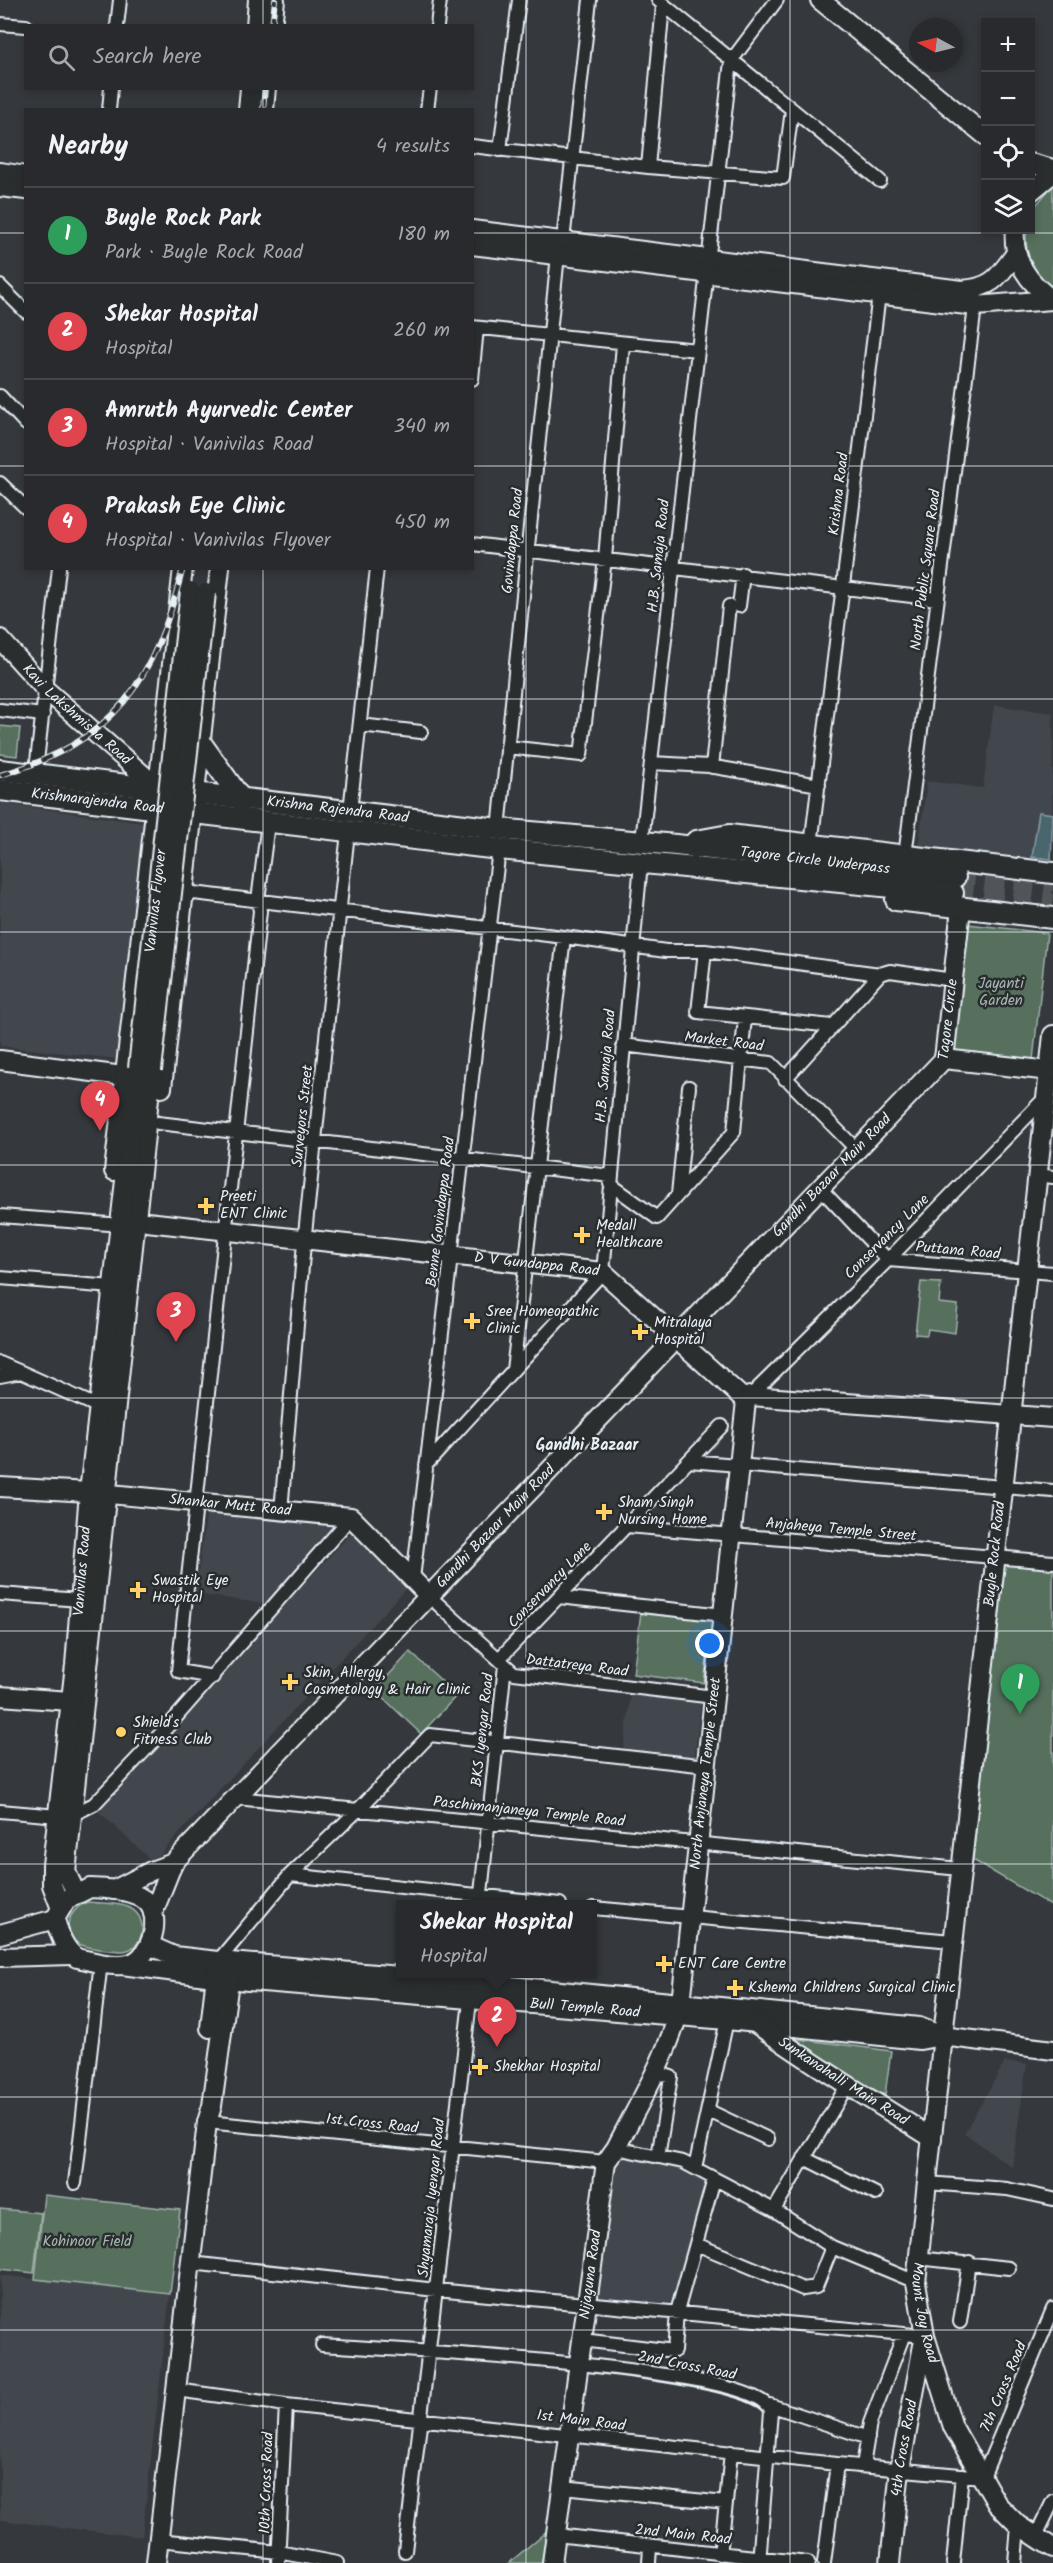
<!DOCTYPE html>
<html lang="en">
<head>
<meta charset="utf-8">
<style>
	body { margin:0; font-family:Kalam,sans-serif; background:#343639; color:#f1f3f6 }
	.controls { position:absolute; right:18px; top:18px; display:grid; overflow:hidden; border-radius:0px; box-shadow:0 3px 9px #0003 }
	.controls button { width:54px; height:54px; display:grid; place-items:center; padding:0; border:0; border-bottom:2px solid #444649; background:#282a2d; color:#f1f3f6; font:30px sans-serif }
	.compass { position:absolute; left:909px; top:18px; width:54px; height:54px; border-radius:50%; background:#282a2d; box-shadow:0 3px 9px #0003; rotate:277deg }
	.you { position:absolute; left:710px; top:1644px; width:21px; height:21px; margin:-15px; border:4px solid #fff; border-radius:50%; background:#1a73e8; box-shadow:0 0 0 9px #1a73e833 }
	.badge { display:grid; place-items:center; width:39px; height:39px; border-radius:50%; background:#db2777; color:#fff; font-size:20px; font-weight:700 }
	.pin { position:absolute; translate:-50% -50px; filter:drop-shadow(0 2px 3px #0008) }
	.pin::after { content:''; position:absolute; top:32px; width:21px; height:18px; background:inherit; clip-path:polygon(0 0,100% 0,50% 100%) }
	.popup { position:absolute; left:396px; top:1900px; width:201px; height:78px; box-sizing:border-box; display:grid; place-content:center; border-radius:0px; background:#282a2d; filter:drop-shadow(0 2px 4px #0005); font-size:20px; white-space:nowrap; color:#a5a7aa }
	.popup b { font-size:22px; color:#f1f3f6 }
	.popup::after { content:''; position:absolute; left:50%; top:100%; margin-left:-12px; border:12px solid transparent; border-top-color:#282a2d }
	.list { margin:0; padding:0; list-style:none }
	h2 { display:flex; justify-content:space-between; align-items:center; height:78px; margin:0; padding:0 24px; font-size:26px }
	h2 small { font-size:20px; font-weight:400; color:#a5a7aa }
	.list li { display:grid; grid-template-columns:39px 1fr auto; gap:18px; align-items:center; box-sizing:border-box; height:96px; padding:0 24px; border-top:2px solid #444649 }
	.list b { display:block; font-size:22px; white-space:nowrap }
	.list p { margin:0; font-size:20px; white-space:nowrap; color:#a5a7aa }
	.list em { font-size:20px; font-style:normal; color:#a5a7aa }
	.icon { flex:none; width:33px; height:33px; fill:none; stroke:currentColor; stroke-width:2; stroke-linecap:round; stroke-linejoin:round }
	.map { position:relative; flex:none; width:1053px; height:2563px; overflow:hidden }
	.search { position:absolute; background:#282a2d; box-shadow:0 3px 9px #0003; left:24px; top:24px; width:450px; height:66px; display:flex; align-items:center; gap:15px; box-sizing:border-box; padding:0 21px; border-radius:0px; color:#a5a7aa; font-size:22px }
	.panel { position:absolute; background:#282a2d; box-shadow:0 3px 9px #0003; left:24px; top:108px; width:450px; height:462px; border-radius:0px }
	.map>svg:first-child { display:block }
	.built { fill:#42464d }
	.green { fill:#56705d; stroke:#9fb0aa; stroke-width:1.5 }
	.water { fill:#48656d; stroke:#889da5; stroke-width:1.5 }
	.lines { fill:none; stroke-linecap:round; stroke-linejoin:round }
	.primary-tunnel { stroke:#505458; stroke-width:20; stroke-dasharray:20 10; stroke-linecap:butt }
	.street-casing { stroke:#e8f1f8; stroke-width:16 }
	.secondary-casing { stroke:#e8f1f8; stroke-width:22 }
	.primary-casing { stroke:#e8f1f8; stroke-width:24 }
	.street { stroke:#2a2d2e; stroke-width:12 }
	.secondary { stroke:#2a2d2e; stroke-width:18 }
	.primary { stroke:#2a2d2e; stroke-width:20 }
	.rail-casing { stroke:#e8f1f8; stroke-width:6 }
	.rail { stroke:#2a2d2e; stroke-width:4; stroke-dasharray:11; stroke-linecap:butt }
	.secondary-bridge-casing { stroke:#e8f1f8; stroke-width:22; stroke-linecap:butt }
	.secondary-bridge { stroke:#2a2d2e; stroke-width:18 }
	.grid { fill:none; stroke:#e8f1f8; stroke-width:1.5; stroke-opacity:0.55 }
	.poi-dot { fill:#ffd166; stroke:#2a2d2e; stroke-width:2 }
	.labels { text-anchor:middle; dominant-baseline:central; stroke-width:5; stroke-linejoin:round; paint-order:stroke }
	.street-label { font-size:15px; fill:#e8f1f8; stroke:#2a2d2e }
	.park-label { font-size:15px; fill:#a6b7b2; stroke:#2a2d2e }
	.poi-label { font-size:15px; fill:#e8f1f8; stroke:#2a2d2e; text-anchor:start }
	.neighbourhood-label { font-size:16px; font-weight:bold; fill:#e8f1f8; stroke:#2a2d2e }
</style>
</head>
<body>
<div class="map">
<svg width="1053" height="2563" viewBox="0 0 1053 2563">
	<rect width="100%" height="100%" fill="#35383c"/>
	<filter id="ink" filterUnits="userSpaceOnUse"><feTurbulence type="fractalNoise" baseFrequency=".0167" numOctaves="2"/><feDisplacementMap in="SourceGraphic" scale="12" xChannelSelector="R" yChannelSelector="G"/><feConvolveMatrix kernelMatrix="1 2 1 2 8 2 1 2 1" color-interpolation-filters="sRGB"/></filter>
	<g filter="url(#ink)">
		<path class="built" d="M 994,705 L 1053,713 L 1052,866 L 918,849 L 927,781 L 983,788 Z
			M 0,803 L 144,823 L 118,1059 L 0,1046 Z
			M 207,1510 L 341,1523 L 266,1604 L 195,1594 Z
			M 353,1531 L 410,1584 L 153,1862 L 96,1809 Z
			M 631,1694 L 701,1703 L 694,1761 L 623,1752 Z
			M 1005,2062 L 1027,2064 L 1012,2167 L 964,2133 Z
			M 621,2152 L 683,2167 L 712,2181 L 675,2309 L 591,2301 L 610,2174 Z
			M 0,2275 L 170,2294 L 142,2537 L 0,2520 Z"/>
		<path class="green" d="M 1053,185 L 1053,289 C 1035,274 1023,254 1027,230 L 1030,230 L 1031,211 Z
			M 0,726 L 20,728 L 17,756 L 0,754 Z
			M 968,924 L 1047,933 L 1033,1060 L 954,1051 Z
			M 921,1282 L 941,1283 L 939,1303 L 958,1305 L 955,1333 L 928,1329 L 927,1335 L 915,1334 Z
			M 1002,1563 L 1053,1567 L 1053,1907 L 973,1860 Z
			M 641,1612 L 712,1621 L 704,1683 L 633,1674 Z
			M 410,1652 L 457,1695 L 421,1734 L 375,1690 Z
			M 88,1902 C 101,1904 118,1902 130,1908 C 150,1918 144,1952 120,1951 C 109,1950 89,1949 79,1944 C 58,1933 70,1907 88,1902 Z
			M 783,2037 L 891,2051 L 885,2095 L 833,2069 Z
			M 44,2195 L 180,2210 L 170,2294 L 35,2279 Z
			M 0,2209 L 41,2213 L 34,2273 L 0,2269 Z
			M 548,2530 L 546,2563 L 509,2563 Z"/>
		<path class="water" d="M 1039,812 L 1053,814 L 1051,859 L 1032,857 Z"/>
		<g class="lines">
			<path class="primary-tunnel" d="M 955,877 L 1053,889
				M 953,893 L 1053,904"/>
			<defs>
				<path id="street" d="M 658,0 L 880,181
					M 0,24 L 26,26
					M 117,26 L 120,0
					M 437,26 L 440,0
					M 109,110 L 111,88
					M 427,110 L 430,88
					M 472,146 L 648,167 L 783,178 L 792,110
					M 500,150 L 519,0
					M 648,167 L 663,5
					M 563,241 L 590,0
					M 0,286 L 26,312
					M 472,327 L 697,350
					M 472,379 L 477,328
					M 0,396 L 26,424
					M 0,483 L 26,508
					M 472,544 L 937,599
					M 739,606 L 743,574
					M 0,710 L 43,715
					M 360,725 L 421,732
					M 507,747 L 581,755 L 605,559 L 623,344
					M 651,763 L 709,766 L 819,785
					M 712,767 L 729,606
					M 35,779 L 59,568
					M 350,811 L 377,568
					M 499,829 L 558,255
					M 642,841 L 731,61 L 777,0
					M 811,845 L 879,294
					M 905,856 L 976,299
					M 185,892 L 564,937 L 666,951 L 705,951 L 880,974 L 890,971 L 953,980
					M 705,951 L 698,1012 L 832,1026
					M 623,1045 L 771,1063 L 857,1150
					M 785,1079 L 880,974
					M 158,1123 L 611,1176
					M 1037,1175 L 1053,1177
					M 610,1184 L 657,1218 L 734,1132 L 745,1018
					M 820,1188 L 888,1260 L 1053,1273
					M 678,1194 L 689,1087
					M 0,1216 L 109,1224
					M 0,1278 L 113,1287
					M 0,1363 L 21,1372
					M 513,1370 L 564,937
					M 0,1376 L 21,1372 L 99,1407
					M 750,1396 L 888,1260 L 1040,1103 L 1046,1102
					M 689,1461 L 1053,1491
					M 426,1465 L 603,1272 L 641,863
					M 281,1511 L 304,1243 L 348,832
					M 627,1526 L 1053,1562
					M 413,1579 L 499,849
					M 0,1594 L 80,1600
					M 429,1596 L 514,1673 L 714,1697
					M 559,1597 L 724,1615
					M 499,1659 L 722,1426
					M 213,1677 L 178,1671 L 260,911 L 258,900 L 268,823
					M 236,1798 L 960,1869
					M 0,1811 L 58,1816
					M 72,1815 L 94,1804 L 171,1723 L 351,1517
					M 290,1875 L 560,1904
					M 480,1903 L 505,1665
					M 593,1908 L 952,1941
					M 218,1961 L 290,1875 L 357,1811 L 430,1735 L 707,1766
					M 655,2072 L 671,2077 L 658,2157
					M 709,2111 L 768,2139
					M 207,2122 L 606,2162
					M 616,2148 L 683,2162 L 774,2210 L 832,2247 L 916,2282
					M 804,2158 L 876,2194
					M 695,2168 L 727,2020
					M 75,2183 L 101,1962
					M 927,2183 L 1007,2189 L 1053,2199
					M 774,2210 L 848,2084
					M 696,2244 L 803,2289 L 816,2287 L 832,2247
					M 918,2258 L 1009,2268
					M 191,2263 L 436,2290 L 925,2336
					M 960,2322 L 969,2262
					M 582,2340 L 674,2351 L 677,2312 L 714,2179
					M 322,2345 C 380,2349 759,2366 771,2411 L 759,2563
					M 176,2390 L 286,2405 L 837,2464 L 983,2477 L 1053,2309
					M 770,2405 L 868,2438
					M 863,2466 L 870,2423 L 904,2334
					M 562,2487 L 726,2503 L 731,2452
					M 556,2535 L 808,2563
					M 1036,2536 L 1053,2501
					M 158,2540 L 279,2552 L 337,2563
					M 405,2551 L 471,1993
					M 720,2554 L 726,2503
					M 278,2563 L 286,2405
					M 649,2563 L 650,2547
					M 824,2563 L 837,2464
					M 953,2563 L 962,2475
					M 1015,2563 L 1018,2525"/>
				<g id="secondary">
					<path d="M 820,0 L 986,136"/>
					<path d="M 256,26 L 258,0"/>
					<path d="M 272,26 L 275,0"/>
					<path d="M 248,110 L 250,88"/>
					<path d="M 264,110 L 266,88"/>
					<path d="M 1030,163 L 1053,169"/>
					<path d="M 0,172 L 26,176"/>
					<path d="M 0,187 L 26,190"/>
					<path d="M 1030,192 L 1053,173"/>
					<path d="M 472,230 L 962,290 C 993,288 999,276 1016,253"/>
					<path d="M 1015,230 C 1012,260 1029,284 1053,300"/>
					<path d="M 472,245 L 975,306 L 1052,300"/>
					<path id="s1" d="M 0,639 L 46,690 L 157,787"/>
					<path id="s2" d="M 1053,1035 L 916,2282 L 925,2336 L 953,2427 L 997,2504 L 1018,2525 L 1053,2548"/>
					<path id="s3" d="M 944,1059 L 961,908"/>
					<path d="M 944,1059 L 1050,1071"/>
					<path d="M 0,1060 L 123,1076"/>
					<path d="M 162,1088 L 220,568"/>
					<path d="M 114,1171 L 183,568"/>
					<path id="s4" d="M 147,1222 L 603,1272 L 746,1401"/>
					<path d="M 746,1401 L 750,1396 L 1053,1418"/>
					<path id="s5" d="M 0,1487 L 89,1492 L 351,1517 L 429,1596"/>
					<path d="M 0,1696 L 70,1701"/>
					<path d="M 90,1888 C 107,1889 135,1889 148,1903 C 162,1919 151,1955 132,1963 C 116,1969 93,1961 77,1958 C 64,1949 59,1934 55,1919 L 66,1900 Z"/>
					<path d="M 114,1890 L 151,1871 L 173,1863"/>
					<path d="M 76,1893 L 66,1872 L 152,1070"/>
					<path id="s6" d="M 60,1906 L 52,1885 L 52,1865 L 75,1665 L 89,1492 L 138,1068"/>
					<path id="s7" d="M 153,1913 L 173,1863 L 944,1059"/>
					<path d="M 0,1934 L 55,1919"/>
					<path d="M 149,1945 L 174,1956 L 218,1961 L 472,1982 L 919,2027 L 942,2036"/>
					<path d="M 0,1957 L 72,1955"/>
					<path id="s8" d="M 122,1965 L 237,1980 L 727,2020 L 920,2040 L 942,2036 L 1053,2050"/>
					<path id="s9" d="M 758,2025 C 814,2066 874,2101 932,2138"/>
					<path d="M 210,2028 L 217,1966"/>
					<path d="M 156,2563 L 207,2122 L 212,2106 L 231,1967"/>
					<path id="s10" d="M 552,2563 L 606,2162 L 616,2148 C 640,2101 669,2054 681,2003 L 746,1401"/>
					<path id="s11" d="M 890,2563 L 900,2469 L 924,2340"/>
				</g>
				<g id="primary">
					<path d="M 201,743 L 241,799"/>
					<path id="s12" d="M 0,770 L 499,829 L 676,845 L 955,877"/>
					<path id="s13" d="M 0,790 L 499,849 L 953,893"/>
					<path d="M 696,841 L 729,835 L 1053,873"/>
					<path d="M 896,900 L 1053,918"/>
				</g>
			</defs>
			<use href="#street" class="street-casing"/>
			<use href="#secondary" class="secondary-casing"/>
			<use href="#primary" class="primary-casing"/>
			<use href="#street" class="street"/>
			<use href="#secondary" class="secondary"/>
			<use href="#primary" class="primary"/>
			<defs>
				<path id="rail" d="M 272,26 L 275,0
					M 263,110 L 265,88
					M 0,775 C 116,742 154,681 183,568"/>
			</defs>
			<use href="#rail" class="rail-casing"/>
			<use href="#rail" class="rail"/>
			<defs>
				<g id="secondary-bridge">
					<path id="s14" d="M 138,1068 L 190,591"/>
					<path d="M 152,1070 L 206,593"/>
				</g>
			</defs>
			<use href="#secondary-bridge" class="secondary-bridge-casing"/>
			<use href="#secondary-bridge" class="secondary-bridge"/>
		</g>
	</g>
	<path class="grid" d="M 263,0 L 263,26M 526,0 L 526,2563M 790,0 L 790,2563M 263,88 L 263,110M 0,233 L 26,233M 472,233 L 1053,233M 0,466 L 26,466M 472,466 L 1053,466M 263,568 L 263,2563M 0,699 L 1053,699M 0,932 L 1053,932M 0,1165 L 1053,1165M 0,1398 L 1053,1398M 0,1631 L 1053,1631M 0,1864 L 1053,1864M 0,2097 L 1053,2097M 0,2330 L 1053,2330"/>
	<g class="poi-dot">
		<path d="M203 1197h6v6h6v6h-6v6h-6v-6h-6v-6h6z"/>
		<path d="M579 1226h6v6h6v6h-6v6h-6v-6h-6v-6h6z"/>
		<path d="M469 1312h6v6h6v6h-6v6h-6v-6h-6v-6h6z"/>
		<path d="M637 1323h6v6h6v6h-6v6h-6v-6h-6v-6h6z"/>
		<path d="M601 1503h6v6h6v6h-6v6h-6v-6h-6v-6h6z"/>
		<path d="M135 1581h6v6h6v6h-6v6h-6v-6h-6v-6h6z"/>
		<path d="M287 1673h6v6h6v6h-6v6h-6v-6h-6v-6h6z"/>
		<circle cx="121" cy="1732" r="6"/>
		<path d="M661 1955h6v6h6v6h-6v6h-6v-6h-6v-6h6z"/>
		<path d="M732 1979h6v6h6v6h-6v6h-6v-6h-6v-6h6z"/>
		<path d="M477 2058h6v6h6v6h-6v6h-6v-6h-6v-6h6z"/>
	</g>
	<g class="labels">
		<g class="street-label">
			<text transform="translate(839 494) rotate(-83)">Krishna Road</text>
			<text transform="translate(513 541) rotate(-84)">Govindappa Road</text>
			<text transform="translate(659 556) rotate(-84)">H.B. Samaja Road</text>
			<text transform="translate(926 570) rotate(-83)">North Public Square Road</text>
			<text stroke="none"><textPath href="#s1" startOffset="108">Kavi Lakshmisha Road</textPath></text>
			<text stroke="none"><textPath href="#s13" startOffset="98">Krishnarajendra Road</textPath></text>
			<text stroke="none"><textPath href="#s12" startOffset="340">Krishna Rajendra Road</textPath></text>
			<text stroke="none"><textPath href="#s12" startOffset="820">Tagore Circle Underpass</textPath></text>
			<text stroke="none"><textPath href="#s14" startOffset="168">Vanivilas Flyover</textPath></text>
			<text stroke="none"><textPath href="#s3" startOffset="40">Tagore Circle</textPath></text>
			<text transform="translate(724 1042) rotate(7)">Market Road</text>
			<text transform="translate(606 1066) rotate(-85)">H.B. Samaja Road</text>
			<text transform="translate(303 1116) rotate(-84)">Surveyors Street</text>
			<text stroke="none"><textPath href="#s7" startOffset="1006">Gandhi Bazaar Main Road</textPath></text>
			<text transform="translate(441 1212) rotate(-83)">Benne Govindappa Road</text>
			<text transform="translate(887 1237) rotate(-45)">Conservancy Lane</text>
			<text transform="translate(958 1251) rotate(5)">Puttana Road</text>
			<text stroke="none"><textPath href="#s4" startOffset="392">D V Gundappa Road</textPath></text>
			<text stroke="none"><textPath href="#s5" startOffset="231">Shankar Mutt Road</textPath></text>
			<text stroke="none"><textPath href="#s7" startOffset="520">Gandhi Bazaar Main Road</textPath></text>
			<text transform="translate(841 1530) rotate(5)">Anjaheya Temple Street</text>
			<text transform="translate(995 1554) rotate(-84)">Bugle Rock Road</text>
			<text stroke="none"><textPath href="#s6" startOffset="338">Vanivilas Road</textPath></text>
			<text transform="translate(550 1585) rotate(-46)">Conservancy Lane</text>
			<text transform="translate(577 1666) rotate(7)">Dattatreya Road</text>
			<text transform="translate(483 1730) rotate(-84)">BKS Iyengar Road</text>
			<text stroke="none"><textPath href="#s10" startOffset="812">North Anjaneya Temple Street</textPath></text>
			<text transform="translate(529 1812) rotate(6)">Paschimanjaneya Temple Road</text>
			<text stroke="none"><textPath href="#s8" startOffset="465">Bull Temple Road</textPath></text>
			<text stroke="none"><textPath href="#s9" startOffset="102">Sunkanahalli Main Road</textPath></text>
			<text transform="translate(372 2124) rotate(6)">1st Cross Road</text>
			<text transform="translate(432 2198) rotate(-84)">Shyamaraja Iyengar Road</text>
			<text stroke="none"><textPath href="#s10" startOffset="291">Nijaguna Road</textPath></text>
			<text stroke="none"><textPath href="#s2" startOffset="1286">Mount Joy Road</textPath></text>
			<text transform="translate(687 2366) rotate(11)">2nd Cross Road</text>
			<text transform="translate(1004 2387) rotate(-67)">7th Cross Road</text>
			<text transform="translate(581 2421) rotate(7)">1st Main Road</text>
			<text stroke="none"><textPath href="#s11" startOffset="116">4th Cross Road</textPath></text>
			<text transform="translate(267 2483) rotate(-88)">10th Cross Road</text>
			<text transform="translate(683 2535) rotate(6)">2nd Main Road</text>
		</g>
		<g class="park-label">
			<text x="1001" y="984">Jayanti<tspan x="1001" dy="17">Garden</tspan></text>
			<text x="87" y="2242">Kohinoor Field</text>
		</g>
		<g class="poi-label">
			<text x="220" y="1197">Preeti<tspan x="220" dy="17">ENT Clinic</tspan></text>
			<text x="596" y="1226">Medall<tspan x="596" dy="17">Healthcare</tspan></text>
			<text x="486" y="1312">Sree Homeopathic<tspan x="486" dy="17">Clinic</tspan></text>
			<text x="654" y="1323">Mitralaya<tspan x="654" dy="17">Hospital</tspan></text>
			<text x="618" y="1503">Sham Singh<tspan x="618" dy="17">Nursing Home</tspan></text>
			<text x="152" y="1581">Swastik Eye<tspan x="152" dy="17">Hospital</tspan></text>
			<text x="304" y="1673">Skin, Allergy,<tspan x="304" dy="17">Cosmetology &amp; Hair Clinic</tspan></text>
			<text x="133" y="1723">Shield's<tspan x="133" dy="17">Fitness Club</tspan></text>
			<text x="678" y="1964">ENT Care Centre</text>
			<text x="748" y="1988">Kshema Childrens Surgical Clinic</text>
			<text x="494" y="2067">Shekhar Hospital</text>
		</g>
		<g class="neighbourhood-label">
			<text x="587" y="1445">Gandhi Bazaar</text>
		</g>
	</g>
</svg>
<div class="controls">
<button>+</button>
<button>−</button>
<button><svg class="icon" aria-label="locate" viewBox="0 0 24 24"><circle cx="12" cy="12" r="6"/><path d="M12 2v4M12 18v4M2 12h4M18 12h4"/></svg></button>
<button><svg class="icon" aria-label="layers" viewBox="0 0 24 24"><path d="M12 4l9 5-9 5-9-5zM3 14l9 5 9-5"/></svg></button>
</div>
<svg class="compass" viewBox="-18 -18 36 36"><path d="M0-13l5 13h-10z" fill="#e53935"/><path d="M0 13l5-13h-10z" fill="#a5a7aa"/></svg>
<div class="you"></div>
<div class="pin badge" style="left:1020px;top:1714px;background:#2e9e5b">1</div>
<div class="pin badge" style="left:497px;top:2047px;background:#e0444e">2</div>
<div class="popup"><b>Shekar Hospital</b>Hospital</div>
<div class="pin badge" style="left:176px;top:1342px;background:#e0444e">3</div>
<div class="pin badge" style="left:100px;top:1131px;background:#e0444e">4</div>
<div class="search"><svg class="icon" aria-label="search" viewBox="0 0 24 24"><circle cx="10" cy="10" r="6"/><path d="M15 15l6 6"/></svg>Search here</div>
<section class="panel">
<h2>Nearby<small>4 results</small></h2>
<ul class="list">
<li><span class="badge" style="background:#2e9e5b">1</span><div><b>Bugle Rock Park</b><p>Park · Bugle Rock Road</p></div><em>180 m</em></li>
<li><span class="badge" style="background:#e0444e">2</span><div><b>Shekar Hospital</b><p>Hospital</p></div><em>260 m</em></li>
<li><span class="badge" style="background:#e0444e">3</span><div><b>Amruth Ayurvedic Center</b><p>Hospital · Vanivilas Road</p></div><em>340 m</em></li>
<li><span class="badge" style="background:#e0444e">4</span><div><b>Prakash Eye Clinic</b><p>Hospital · Vanivilas Flyover</p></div><em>450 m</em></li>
</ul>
</section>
</div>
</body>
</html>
